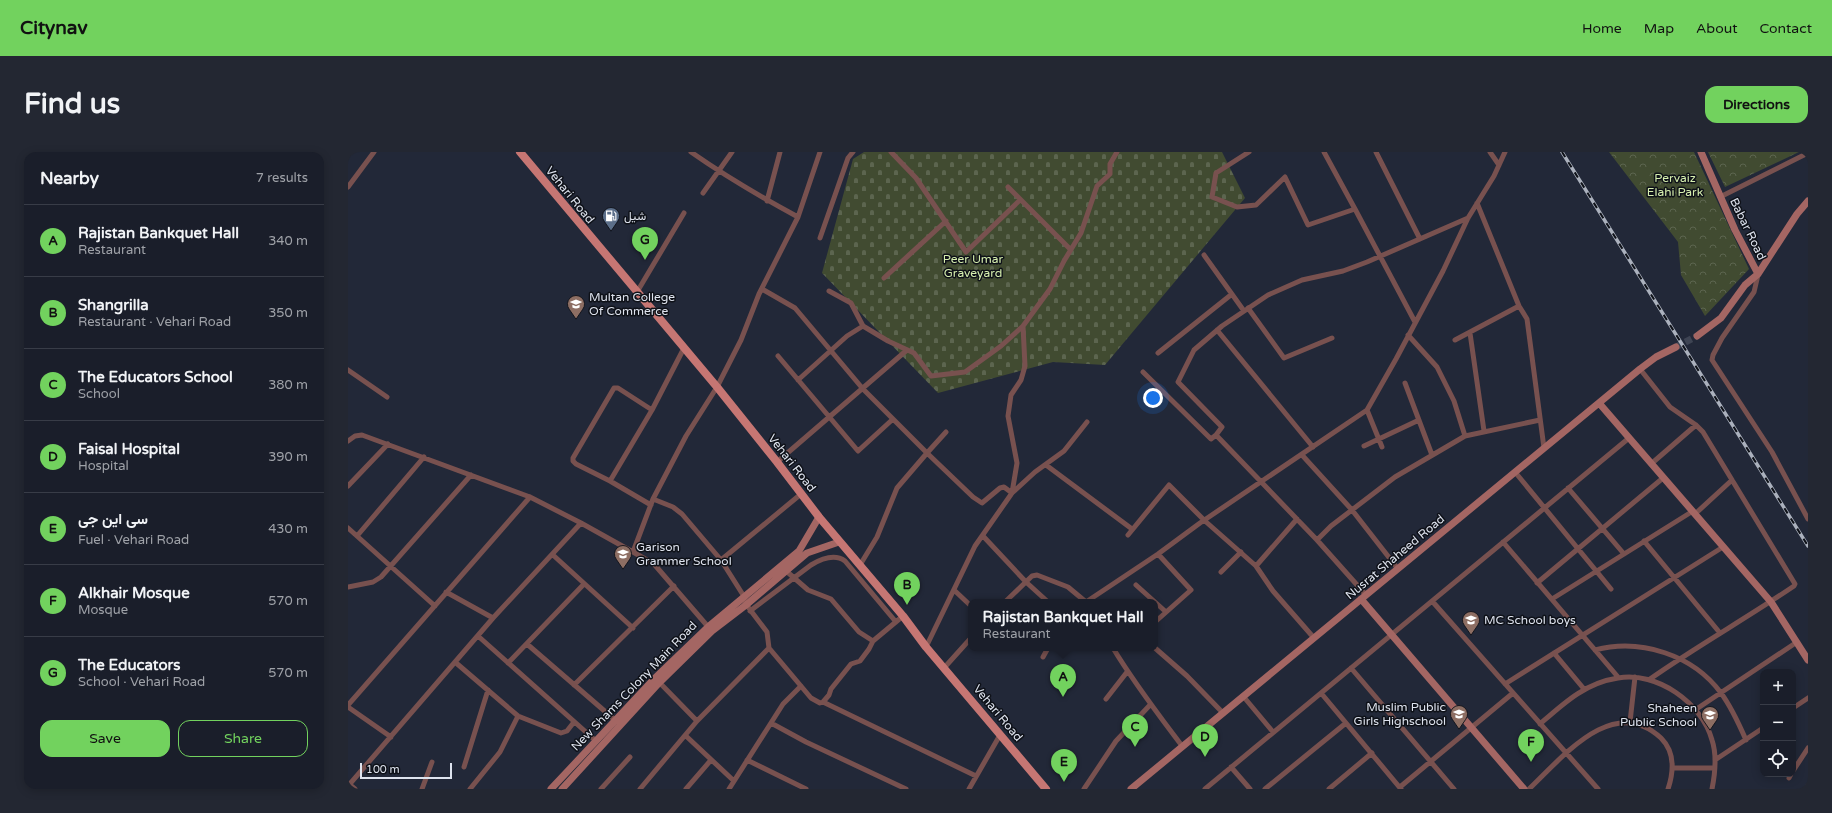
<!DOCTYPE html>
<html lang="en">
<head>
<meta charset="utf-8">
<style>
	body { margin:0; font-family:"Varela Round",Vazirmatn,sans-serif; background:#232732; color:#f1f3f6 }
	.controls { position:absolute; right:12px; bottom:12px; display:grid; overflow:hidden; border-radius:8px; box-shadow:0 2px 10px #0003 }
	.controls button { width:36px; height:36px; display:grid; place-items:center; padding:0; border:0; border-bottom:1px solid #383c47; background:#1a1e2a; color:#f1f3f6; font:20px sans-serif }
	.scale { position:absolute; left:12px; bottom:10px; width:92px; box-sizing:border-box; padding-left:4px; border:2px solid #dee3ee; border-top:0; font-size:11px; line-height:14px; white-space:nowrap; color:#dee3ee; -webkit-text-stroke:3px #0e1118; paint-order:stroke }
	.you { position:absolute; left:805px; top:246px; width:14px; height:14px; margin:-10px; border:3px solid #fff; border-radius:50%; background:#1a73e8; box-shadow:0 0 0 6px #1a73e833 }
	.badge { display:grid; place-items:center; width:26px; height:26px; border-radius:50%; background:#72d25e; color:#111; font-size:13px; font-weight:700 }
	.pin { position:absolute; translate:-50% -33px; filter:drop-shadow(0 1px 2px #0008) }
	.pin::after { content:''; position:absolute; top:21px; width:14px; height:12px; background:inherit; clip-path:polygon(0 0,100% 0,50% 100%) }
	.popup { position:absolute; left:620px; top:447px; width:190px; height:52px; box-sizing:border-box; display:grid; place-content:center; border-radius:8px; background:#1a1e2a; filter:drop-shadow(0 1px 3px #0005); font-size:13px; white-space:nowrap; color:#9fa2a8 }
	.popup b { font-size:15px; color:#f1f3f6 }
	.popup::after { content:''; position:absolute; left:50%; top:100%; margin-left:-8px; border:8px solid transparent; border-top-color:#1a1e2a }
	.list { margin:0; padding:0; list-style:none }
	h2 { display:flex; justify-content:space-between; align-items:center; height:52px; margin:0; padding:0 16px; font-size:17px }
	h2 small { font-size:13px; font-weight:400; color:#9fa2a8 }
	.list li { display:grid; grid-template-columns:26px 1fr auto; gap:12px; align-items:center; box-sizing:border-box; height:72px; padding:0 16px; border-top:1px solid #383c47 }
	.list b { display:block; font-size:15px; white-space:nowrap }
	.list p { margin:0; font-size:13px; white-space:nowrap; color:#9fa2a8 }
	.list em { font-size:13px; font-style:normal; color:#9fa2a8 }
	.actions { display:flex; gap:8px; padding:12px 16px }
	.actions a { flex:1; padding:9px 0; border:1px solid #72d25e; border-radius:12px; text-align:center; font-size:14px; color:#72d25e }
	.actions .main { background:#72d25e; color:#111 }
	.icon { flex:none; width:22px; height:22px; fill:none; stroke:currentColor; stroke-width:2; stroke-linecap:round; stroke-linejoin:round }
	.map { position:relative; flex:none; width:1460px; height:637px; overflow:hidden; border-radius:12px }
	header { display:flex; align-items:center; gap:24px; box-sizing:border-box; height:56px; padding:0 20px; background:#72d25e; color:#111 }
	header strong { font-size:19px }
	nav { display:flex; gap:22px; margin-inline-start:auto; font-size:14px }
	.intro { display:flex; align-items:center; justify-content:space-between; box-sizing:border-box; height:96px; padding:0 24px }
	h1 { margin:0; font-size:28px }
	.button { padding:10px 18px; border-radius:12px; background:#72d25e; color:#111; font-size:14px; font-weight:700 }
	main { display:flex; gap:24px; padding:0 24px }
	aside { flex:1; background:#1a1e2a; border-radius:12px; box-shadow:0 2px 10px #0003 }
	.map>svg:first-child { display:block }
	.cemetery { fill:url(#cemetery-stones) }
	.park { fill:url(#park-crowns) }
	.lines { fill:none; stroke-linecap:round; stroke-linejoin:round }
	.secondary-tunnel { stroke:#3e4453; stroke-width:7; stroke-dasharray:7 3.5; stroke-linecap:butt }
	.street { stroke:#78514f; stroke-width:5 }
	.secondary { stroke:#a46663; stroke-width:7 }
	.primary { stroke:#c67673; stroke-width:8 }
	.rail-casing { stroke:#abb1bd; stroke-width:3.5 }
	.rail { stroke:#0e1118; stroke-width:2; stroke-dasharray:6; stroke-linecap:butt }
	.labels { text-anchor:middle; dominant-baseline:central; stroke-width:3; stroke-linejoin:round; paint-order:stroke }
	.park-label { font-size:12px; fill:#d7f0af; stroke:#0e1118 }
	.street-label { font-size:12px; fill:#dee3ee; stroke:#0e1118 }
	.poi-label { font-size:12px; fill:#dee3ee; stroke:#0e1118; text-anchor:start }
</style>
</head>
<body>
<header>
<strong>Citynav</strong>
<nav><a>Home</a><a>Map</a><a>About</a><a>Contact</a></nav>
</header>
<div class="intro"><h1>Find us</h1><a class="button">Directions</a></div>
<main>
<aside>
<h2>Nearby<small>7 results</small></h2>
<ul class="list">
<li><span class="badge">A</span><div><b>Rajistan Bankquet Hall</b><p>Restaurant</p></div><em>340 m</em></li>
<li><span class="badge">B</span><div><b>Shangrilla</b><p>Restaurant · Vehari Road</p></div><em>350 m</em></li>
<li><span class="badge">C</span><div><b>The Educators School</b><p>School</p></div><em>380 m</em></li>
<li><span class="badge">D</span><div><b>Faisal Hospital</b><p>Hospital</p></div><em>390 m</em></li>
<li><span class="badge">E</span><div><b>سی این جی</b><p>Fuel · Vehari Road</p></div><em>430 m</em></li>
<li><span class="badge">F</span><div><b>Alkhair Mosque</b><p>Mosque</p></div><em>570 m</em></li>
<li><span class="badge">G</span><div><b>The Educators</b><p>School · Vehari Road</p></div><em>570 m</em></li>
</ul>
<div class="actions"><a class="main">Save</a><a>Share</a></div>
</aside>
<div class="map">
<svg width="1460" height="637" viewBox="0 0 1460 637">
	<defs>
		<pattern id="cemetery-stones" width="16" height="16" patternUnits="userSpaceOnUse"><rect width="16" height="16" fill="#414b31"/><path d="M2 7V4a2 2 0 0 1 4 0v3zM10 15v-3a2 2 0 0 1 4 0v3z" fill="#5c654f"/></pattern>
		<pattern id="park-crowns" width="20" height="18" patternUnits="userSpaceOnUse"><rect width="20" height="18" fill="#414b31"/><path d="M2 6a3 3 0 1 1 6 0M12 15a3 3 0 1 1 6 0" fill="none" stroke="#5c654f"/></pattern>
	</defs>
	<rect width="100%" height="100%" fill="#222838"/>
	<path class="cemetery" d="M 516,0 L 874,0 L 897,46 L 757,213 L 705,210 L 590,241 L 474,121 L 505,7 Z"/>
	<path class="park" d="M 1261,0 L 1346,0 L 1401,117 L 1357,164 L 1333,123 L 1330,90 Z
		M 1360,0 L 1451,0 L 1377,35 Z"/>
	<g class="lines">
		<path class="secondary-tunnel" d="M 1328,195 L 1349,184"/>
		<path class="street" d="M 343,0 C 377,24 413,45 450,65
			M 543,0 L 568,26 L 618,100 L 672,48
			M 901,0 L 868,21 L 864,45 L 889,55 L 908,53 L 937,25 L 960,73 L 1007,57 L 1067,170
			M 976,0 L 1007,57
			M 1028,0 L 1072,87
			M 1142,0 L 1151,13
			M 0,35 L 26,0
			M 660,35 L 722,97
			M 355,41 L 384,0
			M 1372,45 L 1460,1
			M 419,49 L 432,0
			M 1129,51 L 1171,154 L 1179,167 L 1196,296
			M 472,86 L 500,6 L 505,0
			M 856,103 L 896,159
			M 1410,123 L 1406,140 L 1374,186 L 1365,203 L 1364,208 L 1424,300 L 1460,367
			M 536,126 L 598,69
			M 414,137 L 447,156 L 515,237 L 545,267
			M 481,139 L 503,151 L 515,174 L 540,189 L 566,201 L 583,224 L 617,220 L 653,194 L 675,174
			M 289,140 L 336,61
			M 900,156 L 936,206 L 984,186
			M 869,178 L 965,295
			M 1122,181 L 1136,279
			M 1060,183 L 1089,215 L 1106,249 L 1117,284
			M 1107,188 L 1171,154
			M 810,201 L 884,142
			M 430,204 L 510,299 L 545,267 L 579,301 L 549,336 L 529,385 L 512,413
			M 1292,217 L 1322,255 L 1348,273 L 1355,280 L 1447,432 L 1446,434 C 1399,466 1349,494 1302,527
			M 0,218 L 39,245
			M 795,220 L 863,287 L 868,283 L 969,388 L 983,374 L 1047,325 L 1117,284 L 1192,268
			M 450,228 L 499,184 L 515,174
			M 1057,231 L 1084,303
			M 1019,258 L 1034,295
			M 598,280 L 579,301 L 625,345 L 634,351 L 652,336 L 656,335 L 664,341
			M 868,283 L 874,275 L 830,230 L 846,198 L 874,174 L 920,143 L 954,128 L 995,119 L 1019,110 L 1120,66
			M 0,289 L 7,284 L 14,283 L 182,345 L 233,371 L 285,400 L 306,412 L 362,477
			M 1016,294 L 1071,268
			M 954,303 L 1004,358 L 1050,417
			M 429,310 L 559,198
			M 1303,312 L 1348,273
			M 698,313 L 784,377
			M 1167,320 L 1263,437
			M 262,329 L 304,258 L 336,196
			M 0,334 L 40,292
			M 1220,336 L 1276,402
			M 664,341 L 669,311 L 660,264 L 663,243 L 673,228 L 677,214 L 675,174 L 702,137 L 716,109 L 733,81 L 749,34 L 762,22 L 762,12 L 769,0
			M 305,347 L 325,355 L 334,362 L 373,408 L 397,446
			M 303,353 L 262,329 L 228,312 L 225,309 L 225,306 L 266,236 L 270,236 L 304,258
			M 1347,362 L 1384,328
			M 0,376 L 87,454
			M 780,383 L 821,333 L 857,369 L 908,414 L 949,367
			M 9,384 L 76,305
			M 635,384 L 678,430 L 700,450
			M 969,388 L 1018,443
			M 1296,389 L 1372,481
			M 1155,390 L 1270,525
			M 285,400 L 305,347 L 338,284 L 369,235 L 393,188 L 411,142 L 450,65 L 472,0
			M 205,403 L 285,476
			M 373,408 L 453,342
			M 908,414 L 925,439 L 966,486
			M 437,418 L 460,438 L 483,447 L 511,480 L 525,489
			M 873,420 L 893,400
			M 1189,431 L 1315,326
			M 788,433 L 818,460
			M 0,435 L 25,430 L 33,425 L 123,323
			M 606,438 L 623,454
			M 98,440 L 145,466
			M 1204,447 L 1345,359
			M 1084,449 L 1250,637
			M 657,450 L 684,424 L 689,423 L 720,435 L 738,450
			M 738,450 L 810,402 L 852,371 L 1019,258 L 1048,207 L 1095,119 L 1120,66 L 1146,24 L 1157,0
			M 397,451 L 419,480 L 421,496 L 463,546 L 472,551 L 475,550 L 481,543 L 483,537 L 503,512 L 512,509 L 521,497 L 525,489 L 555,464
			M 402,459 L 463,413 C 473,407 486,401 497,409 L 548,470
			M 807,470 L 843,438 L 810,402
			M 130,484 L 248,589
			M 179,492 L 267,568
			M 578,495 L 627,394 L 664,341 L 687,320 L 716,299 L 739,270
			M 765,496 C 786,531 810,562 834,594
			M 807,496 L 839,524 L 875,561
			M 1247,498 C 1293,486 1345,503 1373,541 C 1384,556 1391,572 1398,588
			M 1206,501 L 1236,537
			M 695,505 L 700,496
			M 107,510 L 170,564 L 213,581 L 219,579 L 226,570
			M 160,511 L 236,432
			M 596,516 L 623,486
			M 1003,516 L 1106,637
			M 309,528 L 349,569
			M 1157,532 L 1375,395
			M 226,533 L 326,434
			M 973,541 L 1053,637
			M 895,544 L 925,580
			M 758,547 L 779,520
			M 475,550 L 628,624
			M 0,553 L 182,345
			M 0,555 L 43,585
			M 1445,556 L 1460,546
			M 1347,558 L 1449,490
			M 1282,570 L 1287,525
			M 423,571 L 458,590 L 558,637
			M 1192,572 C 1216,551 1237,531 1270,526 C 1309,519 1354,551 1364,588 C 1369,603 1367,622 1364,637
			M 338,584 L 386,629
			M 399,608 L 458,637
			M 1367,608 L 1415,576
			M 116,615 L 140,538
			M 883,615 L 902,637
			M 1325,616 L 1366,616
			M 1445,619 L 1460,596
			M 1441,626 L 1443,622
			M 1,632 L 7,637
			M 0,634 L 145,466 L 233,371
			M 1052,635 L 1165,541
			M 74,637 L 84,610
			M 122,637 L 152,600 L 170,564
			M 253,637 L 282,605
			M 292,637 L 349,569 L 421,496
			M 338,637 L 363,608
			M 381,637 L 435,552 L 453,534
			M 621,637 L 652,583
			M 736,637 L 768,589 L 802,553
			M 857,637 L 1281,286
			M 917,637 L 998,571
			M 981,637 L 1024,601
			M 1181,637 C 1214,606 1265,541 1313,586 C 1327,600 1326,619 1320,637
			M 1458,637 L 1460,634"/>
		<path class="secondary" d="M 1410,122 L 1449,62 L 1460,49
			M 1349,184 L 1373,166 L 1397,133 L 1410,122 L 1387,78 L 1353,0
			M 1251,251 L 1423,450 L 1460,508
			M 1013,447 L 1176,637
			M 203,637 L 307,526 L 360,475 L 451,399 L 471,365
			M 214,637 L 311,531 L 364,479 L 398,453 L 459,401 L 491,390
			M 783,637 L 1292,217 L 1308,205 L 1328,195"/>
		<path class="primary" d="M 172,0 L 369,235 L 429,310 L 471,365 L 555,464 L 578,495 L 698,637"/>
		<defs>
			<path id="rail" d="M 1214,0 L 1460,394"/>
		</defs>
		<use href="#rail" class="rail-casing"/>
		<use href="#rail" class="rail"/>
	</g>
	<defs>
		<symbol id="fuel-pin" viewBox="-11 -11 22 30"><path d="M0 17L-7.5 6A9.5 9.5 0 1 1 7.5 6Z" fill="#5c6f8a" stroke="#0e1118"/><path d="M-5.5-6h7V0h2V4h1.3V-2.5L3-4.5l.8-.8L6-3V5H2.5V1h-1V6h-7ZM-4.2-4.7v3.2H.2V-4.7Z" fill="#fff"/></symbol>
		<symbol id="university-pin" viewBox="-11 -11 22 30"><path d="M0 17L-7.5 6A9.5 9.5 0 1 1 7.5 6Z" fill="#8d6e63" stroke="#0e1118"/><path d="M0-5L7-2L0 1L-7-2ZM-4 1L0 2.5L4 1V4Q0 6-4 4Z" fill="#fff"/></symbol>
		<symbol id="school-pin" viewBox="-11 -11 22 30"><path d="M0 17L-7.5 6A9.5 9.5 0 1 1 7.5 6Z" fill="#8d6e63" stroke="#0e1118"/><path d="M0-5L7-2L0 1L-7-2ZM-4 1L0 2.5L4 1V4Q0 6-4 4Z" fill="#fff"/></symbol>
	</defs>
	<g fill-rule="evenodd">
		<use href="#fuel-pin" x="253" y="54" width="20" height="27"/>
		<use href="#university-pin" x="218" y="142" width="20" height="27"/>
		<use href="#school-pin" x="265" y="392" width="20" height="27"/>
		<use href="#school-pin" x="1113" y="458" width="20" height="27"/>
		<use href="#school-pin" x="1101" y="552" width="20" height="27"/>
		<use href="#school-pin" x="1352" y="553" width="20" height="27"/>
	</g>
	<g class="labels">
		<g class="park-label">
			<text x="1327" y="26">Pervaiz<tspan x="1327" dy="14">Elahi Park</tspan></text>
			<text x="625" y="107">Peer Umar<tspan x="625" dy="14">Graveyard</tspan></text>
		</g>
		<g class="street-label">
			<text transform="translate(222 43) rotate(51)">Vehari Road</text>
			<text transform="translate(1400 77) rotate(64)">Babar Road</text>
			<text transform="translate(444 311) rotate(52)">Vehari Road</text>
			<text transform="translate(1047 405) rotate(-40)">Nusrat Shaheed Road</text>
			<text transform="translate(286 534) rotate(-46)">New Shams Colony Main Road</text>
			<text transform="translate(650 561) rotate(50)">Vehari Road</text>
		</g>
		<g class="poi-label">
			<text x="276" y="64">شیل</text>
			<text x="241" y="145">Multan College<tspan x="241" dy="14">Of Commerce</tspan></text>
			<text x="288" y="395">Garison<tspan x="288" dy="14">Grammer School</tspan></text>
			<text x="1136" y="468">MC School boys</text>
			<text x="1098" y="555" text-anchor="end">Muslim Public<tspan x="1098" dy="14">Girls Highschool</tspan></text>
			<text x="1349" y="556" text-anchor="end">Shaheen<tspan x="1349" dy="14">Public School</tspan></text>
		</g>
	</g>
</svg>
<div class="controls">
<button>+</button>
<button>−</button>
<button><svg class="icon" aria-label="locate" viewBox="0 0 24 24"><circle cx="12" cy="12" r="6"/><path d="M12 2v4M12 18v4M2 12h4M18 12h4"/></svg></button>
</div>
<div class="scale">100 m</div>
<div class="you"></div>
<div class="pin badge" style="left:715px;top:545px">A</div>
<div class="popup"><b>Rajistan Bankquet Hall</b>Restaurant</div>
<div class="pin badge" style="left:559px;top:453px">B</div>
<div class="pin badge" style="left:787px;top:595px">C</div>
<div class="pin badge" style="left:857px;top:605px">D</div>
<div class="pin badge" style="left:716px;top:630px">E</div>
<div class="pin badge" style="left:1183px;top:610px">F</div>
<div class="pin badge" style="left:297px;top:108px">G</div>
</div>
</main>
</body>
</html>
